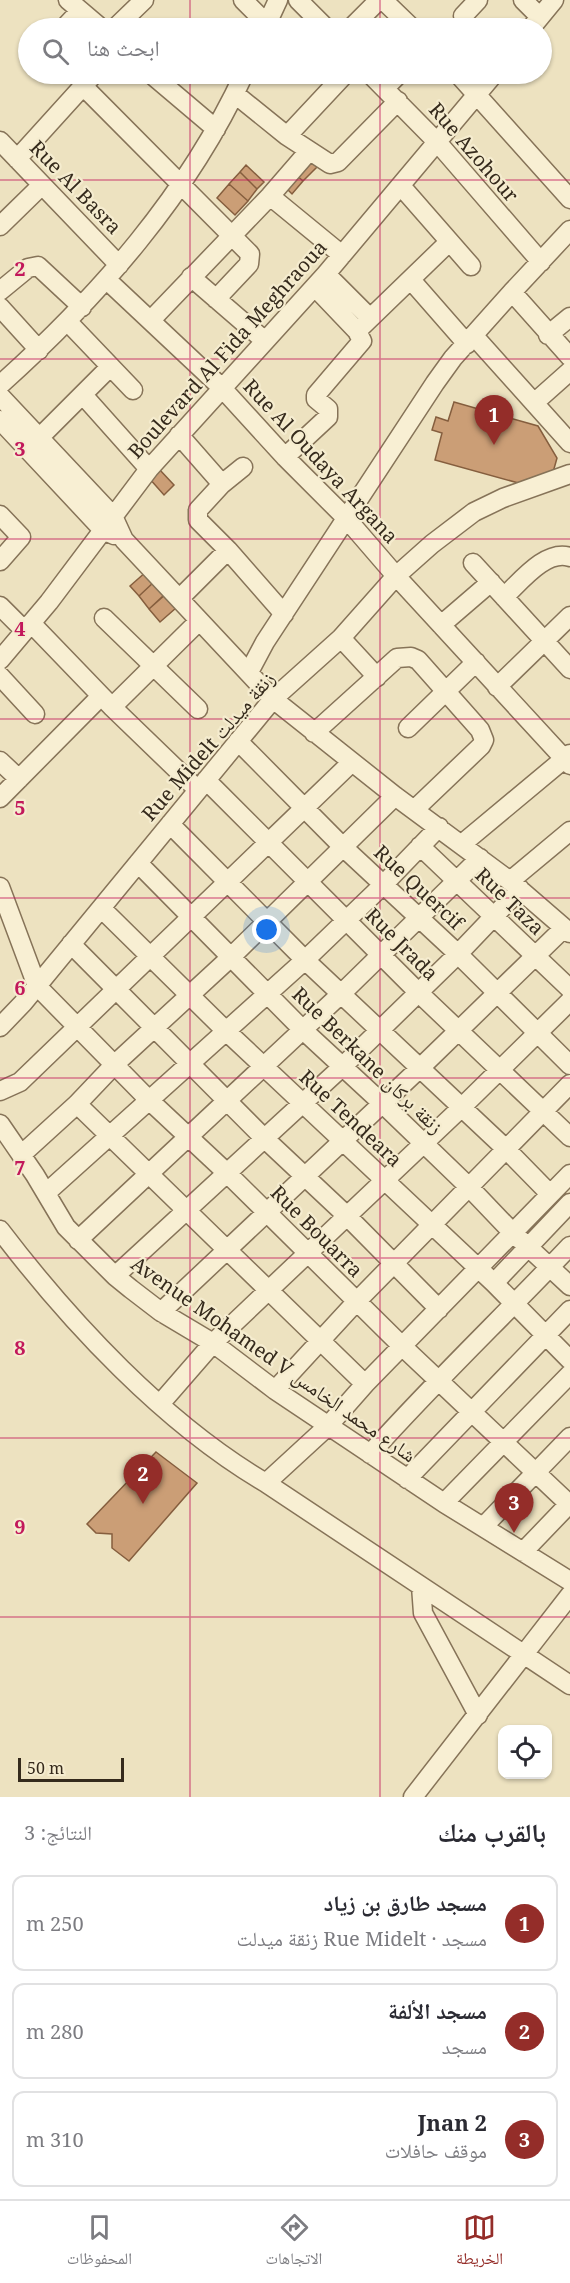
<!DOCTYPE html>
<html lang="ar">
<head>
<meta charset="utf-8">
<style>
	body { margin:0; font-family:"Noto Serif","Noto Naskh Arabic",serif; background:#f7f7f7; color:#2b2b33; direction:rtl }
	.controls { position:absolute; right:18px; bottom:18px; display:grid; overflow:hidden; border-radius:12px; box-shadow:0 2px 4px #0004 }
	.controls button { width:54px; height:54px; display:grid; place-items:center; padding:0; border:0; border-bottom:2px solid #e1e1e2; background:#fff; color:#2b2b33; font:30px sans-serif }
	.scale { position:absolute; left:18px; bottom:15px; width:106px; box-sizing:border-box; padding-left:6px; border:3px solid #352a1c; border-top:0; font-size:16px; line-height:21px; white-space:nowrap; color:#352a1c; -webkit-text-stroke:4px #f5eccf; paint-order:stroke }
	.you { position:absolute; left:267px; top:930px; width:21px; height:21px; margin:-15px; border:4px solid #fff; border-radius:50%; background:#1a73e8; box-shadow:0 0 0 9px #1a73e833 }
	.badge { display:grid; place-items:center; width:39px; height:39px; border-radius:50%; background:#942d29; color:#fff; font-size:20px; font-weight:700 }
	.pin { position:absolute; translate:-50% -50px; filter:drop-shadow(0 2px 3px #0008) }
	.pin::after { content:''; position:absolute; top:32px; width:21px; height:18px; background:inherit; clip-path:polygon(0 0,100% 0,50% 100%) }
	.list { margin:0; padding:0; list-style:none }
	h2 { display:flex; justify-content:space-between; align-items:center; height:78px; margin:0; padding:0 24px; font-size:26px }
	h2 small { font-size:20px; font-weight:400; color:#7c7c81 }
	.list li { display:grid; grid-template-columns:39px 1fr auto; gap:18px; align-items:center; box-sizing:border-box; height:96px; margin:0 12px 12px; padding:0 12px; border:2px solid #e1e1e2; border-radius:12px }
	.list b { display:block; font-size:22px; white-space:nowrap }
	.list p { margin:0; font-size:20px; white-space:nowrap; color:#7c7c81 }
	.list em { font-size:20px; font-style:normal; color:#7c7c81 }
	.icon { flex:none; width:33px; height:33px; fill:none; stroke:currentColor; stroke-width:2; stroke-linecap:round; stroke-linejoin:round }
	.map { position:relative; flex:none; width:570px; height:1797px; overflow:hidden; direction:ltr }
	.search { position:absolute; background:#fff; box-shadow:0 2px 4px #0004; left:18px; right:18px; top:18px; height:66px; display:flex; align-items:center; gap:15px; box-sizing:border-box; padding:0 21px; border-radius:33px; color:#7c7c81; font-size:22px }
	.sheet { height:402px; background:#fff }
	nav { display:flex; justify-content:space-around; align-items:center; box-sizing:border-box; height:84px; border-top:2px solid #e1e1e2; background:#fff; font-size:16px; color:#7c7c81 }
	nav a { display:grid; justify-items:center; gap:3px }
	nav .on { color:#942d29 }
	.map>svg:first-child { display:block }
	.building { fill:#cb9e76; stroke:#855e3e; stroke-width:1.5 }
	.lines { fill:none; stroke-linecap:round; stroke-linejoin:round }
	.minor-casing { stroke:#867358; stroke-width:21 }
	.minor { stroke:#f8efd3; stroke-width:18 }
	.grid { fill:none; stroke:#c2185b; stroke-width:1.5; stroke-opacity:0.55 }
	.labels { text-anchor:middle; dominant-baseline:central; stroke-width:4.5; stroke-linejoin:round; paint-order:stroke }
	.street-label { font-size:20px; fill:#352a1c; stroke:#f5eccf }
	.grid-label { font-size:20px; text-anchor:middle; font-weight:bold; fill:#c2185b; stroke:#f5eccf; stroke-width:4.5; stroke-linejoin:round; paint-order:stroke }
</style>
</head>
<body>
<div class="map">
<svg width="570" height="1797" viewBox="0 0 570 1797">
	<rect width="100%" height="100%" fill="#ede2c0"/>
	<path class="building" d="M 307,157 L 317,167 L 303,181 L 293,172 Z
		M 246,165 L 264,182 L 257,189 L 240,172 Z
		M 240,172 L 257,189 L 248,201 L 229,184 Z
		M 293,172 L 303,181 L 292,194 L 282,184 Z
		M 229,184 L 248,201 L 235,215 L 217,198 Z
		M 454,402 L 538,426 L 557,458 L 552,476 L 522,484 L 435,460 L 442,433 L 432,430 L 436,417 L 448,421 Z
		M 159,469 L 174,485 L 164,495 L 149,478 Z
		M 147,571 L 155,581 L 139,596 L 130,586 Z
		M 155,581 L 166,594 L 149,609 L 139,596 Z
		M 164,595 L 176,608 L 160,622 L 149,609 Z
		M 156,1452 L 197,1483 L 129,1561 L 112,1548 L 112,1534 L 96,1533 L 87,1524 Z"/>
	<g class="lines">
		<defs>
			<path id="minor" d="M 68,0 L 101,28
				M 243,0 L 267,24
				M 298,0 L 326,28
				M 383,0 L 412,28
				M 523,0 L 540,17
				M 463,16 L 478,0
				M 64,28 L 80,11
				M 115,28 L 144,0
				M 265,28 L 278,0
				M 351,28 L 379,0
				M 531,28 L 554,0
				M 151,74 L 216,129
				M 370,74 L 438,143 L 541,262
				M 458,74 L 570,199
				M 83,86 L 250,254 L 249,264 L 216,299
				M 385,88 L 399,74
				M 235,94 L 287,136 L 330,164 L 338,162 L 398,101
				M 287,136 L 345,74
				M 0,141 L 119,265
				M 17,159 L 94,74
				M 401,186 L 471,266
				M 270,196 L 342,255
				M 0,226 L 42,185
				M 326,274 L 370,318
				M 191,277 L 265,341
				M 107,280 L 222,388 L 285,457 L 346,518 L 396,576 L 570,765
				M 411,280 L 467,344
				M 0,291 L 28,268 L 38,266 L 82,307
				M 512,292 L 570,357
				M 0,307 L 39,350
				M 151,320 L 270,196 L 309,151
				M 68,322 L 133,390
				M 357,331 L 449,242
				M 548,335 L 570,317
				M 474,336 L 570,443
				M 0,385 C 99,296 188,195 244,74
				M 83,395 L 149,469
				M 0,396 L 113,516 L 124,540 L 273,699 L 395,796 L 510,881 L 570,933
				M 534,403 L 570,371
				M 0,420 L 103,530 L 114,535
				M 179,435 L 222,484
				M 39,438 L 110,367
				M 285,457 L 328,417 L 328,409 L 316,399 L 316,395 L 362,341 L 357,331 L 315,287
				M 243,467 L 222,484 L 198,510 L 198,520 L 228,550 L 284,614
				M 0,515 L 21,537 L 0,561
				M 473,563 L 570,669
				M 504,597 C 521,581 546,549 570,557
				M 180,598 L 228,550
				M 0,606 L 24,630
				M 104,618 L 198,709
				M 31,623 L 112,707 L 198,790
				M 441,625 L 491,582
				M 341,638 L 377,677
				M 0,660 L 49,602 L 149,469 L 326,274 L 494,74
				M 249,672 L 265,642 L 435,383 L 453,358 L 512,292 L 570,230
				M 0,676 L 35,714
				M 497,687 L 570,616
				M 112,707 L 199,621
				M 408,728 L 476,662
				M 314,733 L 397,658 L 411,657 L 418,660 L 480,730 L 484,740 L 481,746 L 414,810
				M 238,741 L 343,847 L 458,954 L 570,1065
				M 0,761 L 19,779
				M 206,780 L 419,993 L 570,1137
				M 0,798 L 101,696
				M 170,824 L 305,960 L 506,1149 L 550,1194
				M 462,844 L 570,754
				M 420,846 L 570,989
				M 138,863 L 302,1029 L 383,1104 L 469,1187 L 512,1232 L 570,1286
				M 510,881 L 570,831
				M 0,887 L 37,986 L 150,1101 L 227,1173 L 403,1347 L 570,1505
				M 101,908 L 226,1031 L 494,1283 L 570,1360
				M 71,944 L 264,1138 L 346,1215 L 439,1309
				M 0,1027 L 23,1003 L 273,699 L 341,638 L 396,576 L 432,544 L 474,512 L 503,498 L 570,474
				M 0,1091 L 20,1082 L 352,762
				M 77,1104 L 365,1384
				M 0,1124 L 35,1175 L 66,1227 L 115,1276 L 131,1289 L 161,1312 L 213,1343 L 275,1390 L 444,1503 L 570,1581
				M 21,1155 L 77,1104 L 115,1064 L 230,958 L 395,796
				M 46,1193 L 305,960 L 383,885 L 439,827
				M 0,1230 C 70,1322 165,1424 266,1483 L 570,1685
				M 78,1240 L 342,993 L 480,858
				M 115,1276 L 342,1067 L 458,954 L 520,889
				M 494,1283 L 570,1203
				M 161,1312 L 420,1068 L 564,928
				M 275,1390 L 356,1302 L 570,1084
				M 160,1404 L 213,1343 L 462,1107 L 570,1001
				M 370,1454 C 434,1382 504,1316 570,1246
				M 407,1479 L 570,1310
				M 266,1483 L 328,1426 L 365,1384 L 570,1174
				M 444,1503 L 570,1374
				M 483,1527 L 570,1437
				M 523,1552 L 570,1503
				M 421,1586 L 423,1613 L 478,1715
				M 413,1797 L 570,1595"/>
		</defs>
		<use href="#minor" class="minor-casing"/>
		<use href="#minor" class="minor"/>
	</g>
	<path class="grid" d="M 190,0 L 190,28M 380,0 L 380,28M 190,74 L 190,1797M 380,74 L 380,1797M 0,180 L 570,180M 0,359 L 570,359M 0,539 L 570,539M 0,719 L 570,719M 0,898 L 570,898M 0,1078 L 570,1078M 0,1258 L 570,1258M 0,1438 L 570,1438M 0,1617 L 570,1617"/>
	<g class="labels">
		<g class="street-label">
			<text transform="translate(474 152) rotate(49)">Rue Azohour</text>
			<text transform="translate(76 187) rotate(46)">Rue Al Basra</text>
			<text transform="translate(227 349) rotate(-48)">Boulevard Al Fida Meghraoua</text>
			<text transform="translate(321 461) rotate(47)">Rue Al Oudaya Argana</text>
			<text transform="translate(208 746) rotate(-49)">Rue Midelt زنقة ميدلت</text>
			<text transform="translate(419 887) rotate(43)">Rue Quercif</text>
			<text transform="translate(510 901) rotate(44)">Rue Taza</text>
			<text transform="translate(402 944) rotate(45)">Rue Jrada</text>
			<text transform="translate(368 1060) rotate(44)">Rue Berkane زنقة بركان</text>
			<text transform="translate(351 1118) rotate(43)">Rue Tendeara</text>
			<text transform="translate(317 1231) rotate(45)">Rue Bouarra</text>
			<text transform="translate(274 1359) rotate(35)">Avenue Mohamed V شارع محمد الخامس</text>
		</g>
	</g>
	<g class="grid-label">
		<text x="20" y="276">2</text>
		<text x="20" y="456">3</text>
		<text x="20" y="636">4</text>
		<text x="20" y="815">5</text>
		<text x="20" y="995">6</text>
		<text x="20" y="1175">7</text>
		<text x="20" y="1355">8</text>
		<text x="20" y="1534">9</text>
	</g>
</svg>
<div class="controls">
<button><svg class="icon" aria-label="locate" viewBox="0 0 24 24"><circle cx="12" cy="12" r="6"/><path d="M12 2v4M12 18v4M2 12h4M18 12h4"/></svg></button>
</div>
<div class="scale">50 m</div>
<div class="you"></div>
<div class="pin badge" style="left:494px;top:445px">1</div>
<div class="pin badge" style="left:143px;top:1504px">2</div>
<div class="pin badge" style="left:514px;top:1533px">3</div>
<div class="search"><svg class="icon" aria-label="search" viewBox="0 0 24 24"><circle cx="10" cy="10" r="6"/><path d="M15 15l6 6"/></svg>ابحث هنا</div>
</div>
<section class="sheet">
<h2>بالقرب منك<small>النتائج: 3</small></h2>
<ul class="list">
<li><span class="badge">1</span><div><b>مسجد طارق بن زياد</b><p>مسجد · Rue Midelt زنقة ميدلت</p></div><em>250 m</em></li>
<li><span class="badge">2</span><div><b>مسجد الألفة</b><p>مسجد</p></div><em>280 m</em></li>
<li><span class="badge">3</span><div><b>Jnan 2</b><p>موقف حافلات</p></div><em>310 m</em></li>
</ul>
</section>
<nav>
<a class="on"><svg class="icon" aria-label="map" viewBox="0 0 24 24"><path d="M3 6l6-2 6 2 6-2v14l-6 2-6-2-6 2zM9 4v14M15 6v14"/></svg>الخريطة</a>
<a><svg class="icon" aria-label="directions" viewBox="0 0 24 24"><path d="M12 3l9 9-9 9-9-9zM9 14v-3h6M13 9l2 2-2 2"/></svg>الاتجاهات</a>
<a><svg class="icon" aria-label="saved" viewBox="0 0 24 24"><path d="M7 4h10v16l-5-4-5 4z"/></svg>المحفوظات</a>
</nav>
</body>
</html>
